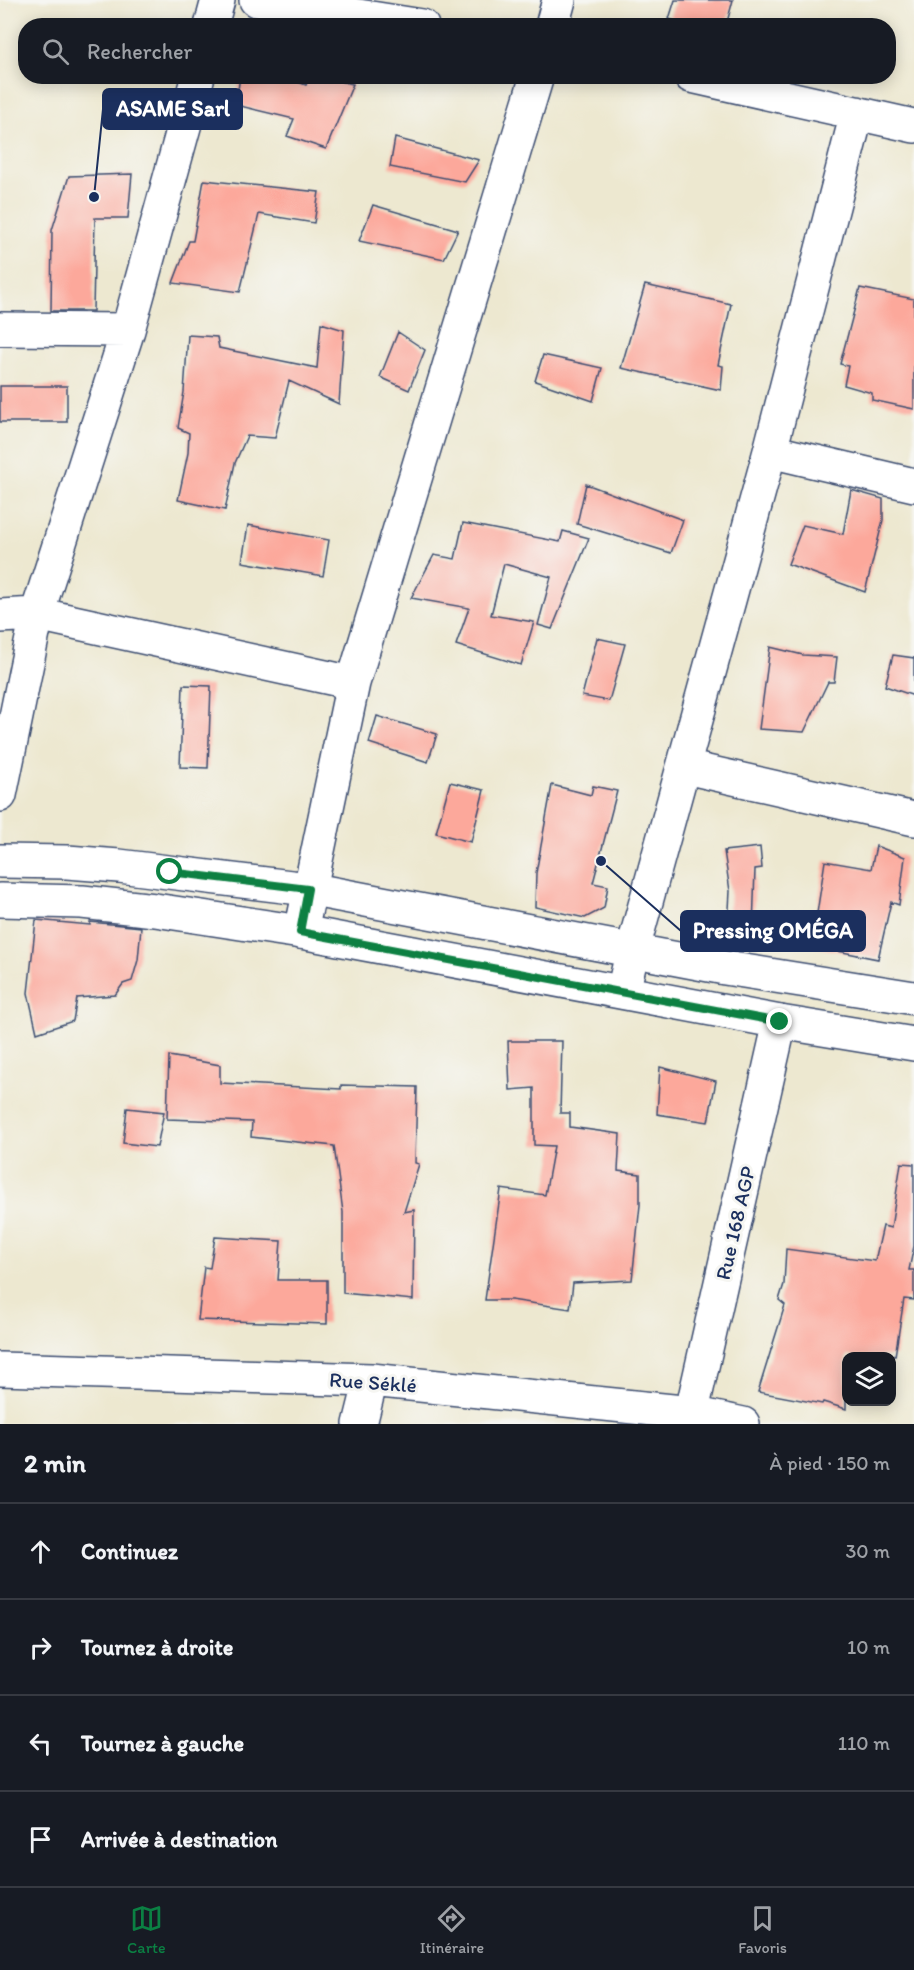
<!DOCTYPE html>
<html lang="fr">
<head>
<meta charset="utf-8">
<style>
	body { margin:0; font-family:Itim,sans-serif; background:#20242c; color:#f1f3f6 }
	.controls { position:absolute; right:18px; bottom:18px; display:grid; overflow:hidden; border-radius:12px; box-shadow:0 3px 15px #0003 }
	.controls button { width:54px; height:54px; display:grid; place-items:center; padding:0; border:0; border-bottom:2px solid #363941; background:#171b24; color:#f1f3f6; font:30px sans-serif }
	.stop { position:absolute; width:18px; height:18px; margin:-14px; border:4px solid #0b8043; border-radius:50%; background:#fff }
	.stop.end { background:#0b8043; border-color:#fff; box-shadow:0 2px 6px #0008 }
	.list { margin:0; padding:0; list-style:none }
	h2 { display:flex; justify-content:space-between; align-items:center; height:78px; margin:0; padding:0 24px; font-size:26px }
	h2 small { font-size:20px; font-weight:400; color:#9ea1a6 }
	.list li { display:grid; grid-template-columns:39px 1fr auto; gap:18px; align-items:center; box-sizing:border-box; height:96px; padding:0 24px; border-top:2px solid #363941 }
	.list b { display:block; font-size:22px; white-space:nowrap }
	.list em { font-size:20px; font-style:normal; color:#9ea1a6 }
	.icon { flex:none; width:33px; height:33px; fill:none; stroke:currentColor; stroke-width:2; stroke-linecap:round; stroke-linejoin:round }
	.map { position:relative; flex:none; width:914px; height:1424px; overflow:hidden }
	.search { position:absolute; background:#171b24; box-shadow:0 3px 15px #0003; left:18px; right:18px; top:18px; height:66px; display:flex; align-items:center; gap:15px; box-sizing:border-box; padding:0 21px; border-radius:24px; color:#9ea1a6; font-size:22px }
	.sheet { height:462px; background:#171b24 }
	nav { display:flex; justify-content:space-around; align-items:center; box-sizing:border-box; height:84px; border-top:2px solid #363941; background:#171b24; font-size:16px; color:#9ea1a6 }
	nav a { display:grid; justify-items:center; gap:3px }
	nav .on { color:#0b8043 }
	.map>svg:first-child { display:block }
	.building { fill:#fca89b }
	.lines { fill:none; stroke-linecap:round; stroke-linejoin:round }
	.minor-casing { stroke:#3a4b6f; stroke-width:36 }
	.tertiary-casing { stroke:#3a4b6f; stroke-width:36 }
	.minor { stroke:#fff; stroke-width:33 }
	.tertiary { stroke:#fff; stroke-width:33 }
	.route { stroke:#0b8043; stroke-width:8 }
	.labels { text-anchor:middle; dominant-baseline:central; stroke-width:6; stroke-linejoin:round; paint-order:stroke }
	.street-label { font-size:21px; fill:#1b2f5e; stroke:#f6f6f2 }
	.leader { fill:none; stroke:#1b2f5e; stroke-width:2 }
	.callout-dot { fill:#1b2f5e; stroke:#f6f6f2; stroke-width:2 }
	.callout { fill:#1b2f5e; stroke:#1b2f5e; stroke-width:2 }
	.callout-label { font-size:22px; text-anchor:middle; font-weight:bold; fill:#fff }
</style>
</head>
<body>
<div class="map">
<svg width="914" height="1424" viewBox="0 0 914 1424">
	<rect width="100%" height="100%" fill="#f6f6f2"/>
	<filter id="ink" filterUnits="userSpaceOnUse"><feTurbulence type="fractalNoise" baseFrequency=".0167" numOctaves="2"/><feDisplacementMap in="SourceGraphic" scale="12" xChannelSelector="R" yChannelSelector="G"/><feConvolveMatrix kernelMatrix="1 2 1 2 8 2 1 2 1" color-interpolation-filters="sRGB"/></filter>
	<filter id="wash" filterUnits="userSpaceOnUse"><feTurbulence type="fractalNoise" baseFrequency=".008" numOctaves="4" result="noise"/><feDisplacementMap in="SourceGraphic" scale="24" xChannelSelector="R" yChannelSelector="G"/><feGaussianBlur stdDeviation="1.35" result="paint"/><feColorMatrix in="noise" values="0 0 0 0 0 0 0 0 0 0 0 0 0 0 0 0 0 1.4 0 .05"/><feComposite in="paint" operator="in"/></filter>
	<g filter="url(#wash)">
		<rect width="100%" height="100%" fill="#ede8d0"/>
		<g id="blocks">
			<path class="building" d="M 675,0 L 733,0 L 726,26 L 692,26 L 669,19 Z
				M 240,76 L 282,76 L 306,85 L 310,76 L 315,76 L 353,84 L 326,149 L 287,136 L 294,119 L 236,105 Z
				M 395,138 L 479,160 L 465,182 L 390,167 Z
				M 132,174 L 128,218 L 95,218 L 93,311 L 51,311 L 52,230 L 69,176 Z
				M 204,180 L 319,192 L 314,223 L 259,214 L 240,292 L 173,283 L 189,241 L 193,241 Z
				M 373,205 L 458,230 L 444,259 L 359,241 Z
				M 645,285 L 731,304 L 718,365 L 723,366 L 721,390 L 621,368 Z
				M 860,288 L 914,299 L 914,409 L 872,400 L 872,393 L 844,385 L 848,366 L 840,364 Z
				M 321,323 L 344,330 L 339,404 L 289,381 L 275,438 L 247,436 L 235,463 L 225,510 L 178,500 L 188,453 L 189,433 L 178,428 L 184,392 L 188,335 L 217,337 L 219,348 L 317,368 Z
				M 398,332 L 425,350 L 409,390 L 380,377 Z
				M 543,355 L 602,368 L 593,401 L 535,381 Z
				M 0,386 L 67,386 L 67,422 L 0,422 Z
				M 586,484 L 683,520 L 671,553 L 577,524 Z
				M 851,490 L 883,499 L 883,520 L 865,592 L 788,564 L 803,525 L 843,534 Z
				M 463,523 L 560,542 L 563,531 L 589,538 L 552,629 L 538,625 L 551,577 L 504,564 L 491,615 L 534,622 L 521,665 L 456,645 L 469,608 L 411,598 L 434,555 L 455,559 Z
				M 248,525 L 329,540 L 323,576 L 242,562 Z
				M 597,638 L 625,644 L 609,701 L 582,696 Z
				M 770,647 L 803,655 L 837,657 L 834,682 L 828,682 L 804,732 L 759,729 Z
				M 893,655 L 914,658 L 914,696 L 885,686 Z
				M 183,685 L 211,686 L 208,768 L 180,767 Z
				M 377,716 L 437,734 L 428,762 L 369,743 Z
				M 450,782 L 484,790 L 471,842 L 436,833 Z
				M 552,785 L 591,795 L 593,786 L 617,791 L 593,883 L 608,886 L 604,908 L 585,918 L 535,907 L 536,873 Z
				M 876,846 L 905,857 L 899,905 L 891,902 L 878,959 L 812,946 L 825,861 L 871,869 Z
				M 760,847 L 762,868 L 755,869 L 753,928 L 728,928 L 730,891 L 724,851 Z
				M 36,920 L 90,925 L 90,922 L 141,927 L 138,960 L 132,981 L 123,984 L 115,995 L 77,998 L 73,1021 L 37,1033 L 28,993 Z
				M 508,1041 L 562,1041 L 560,1113 L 570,1113 L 570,1127 L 620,1134 L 618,1171 L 640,1174 L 640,1205 L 632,1280 L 573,1283 L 570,1309 L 511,1300 L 485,1300 L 501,1189 L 545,1195 L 554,1146 L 534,1145 L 534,1088 L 510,1090 Z
				M 169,1056 L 220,1065 L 220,1083 L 341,1089 L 341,1085 L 417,1087 L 415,1163 L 419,1164 L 404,1212 L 414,1210 L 413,1300 L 343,1293 L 343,1212 L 334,1146 L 251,1137 L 252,1122 L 167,1119 Z
				M 660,1067 L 716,1081 L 708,1122 L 657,1114 Z
				M 127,1108 L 164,1112 L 157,1147 L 123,1143 Z
				M 901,1163 L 914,1164 L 914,1246 L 909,1270 L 914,1270 L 914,1300 L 904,1299 L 895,1356 L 846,1356 L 846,1409 L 823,1402 L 822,1404 L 758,1392 L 785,1305 L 779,1300 L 784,1284 L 786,1249 L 875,1261 L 883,1226 L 891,1228 Z
				M 215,1237 L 281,1241 L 278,1280 L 327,1280 L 327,1324 L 198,1320 L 204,1267 L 210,1268 Z"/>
		</g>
	</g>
	<g filter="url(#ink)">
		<use href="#blocks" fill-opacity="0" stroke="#3a4b6f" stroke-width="1.5"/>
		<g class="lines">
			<defs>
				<path id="minor" d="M 256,0 L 422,26
					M 211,26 L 218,0
					M 552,26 L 559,0
					M 691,76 L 914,126
					M 0,329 L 128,330
					M 770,451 L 914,485
					M 0,616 L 37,614 L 353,683
					M 685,767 L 914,819
					M 0,795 L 37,614 L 128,330 L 198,76
					M 301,932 L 353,683 L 537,76
					M 623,992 L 633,949 L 770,451 L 857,113
					M 0,1369 L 371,1380 L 692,1413 L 743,1424
					M 360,1424 L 371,1380
					M 689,1424 L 780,1022"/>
				<path id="tertiary" d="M 0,861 L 67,862 L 119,866 L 308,889 L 725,968 L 914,998
					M 0,900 L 82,902 L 155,910 L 301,932 L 780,1022 L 914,1044"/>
			</defs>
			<use href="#minor" class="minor-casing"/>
			<use href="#tertiary" class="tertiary-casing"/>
			<use href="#minor" class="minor"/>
			<use href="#tertiary" class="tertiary"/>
		</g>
	</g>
	<g class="lines" filter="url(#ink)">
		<path class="route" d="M 170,872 L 308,889 L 300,932 L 780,1022"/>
	</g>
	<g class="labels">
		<g class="street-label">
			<text transform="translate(735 1223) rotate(-77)">Rue 168 AGP</text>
			<text transform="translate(373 1382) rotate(4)">Rue Séklé</text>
		</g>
	</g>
	<path class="leader" d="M94 197L103 109M601 861L681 931"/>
	<g class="callout-dot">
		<circle cx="94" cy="197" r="6"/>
		<circle cx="601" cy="861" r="6"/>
	</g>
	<g class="callout">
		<rect x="103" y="89" width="139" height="40" rx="6"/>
		<rect x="681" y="911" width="184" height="40" rx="6"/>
	</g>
	<g class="callout-label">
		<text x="173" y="116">ASAME Sarl</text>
		<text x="773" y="938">Pressing OMÉGA</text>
	</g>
</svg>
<div class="controls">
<button><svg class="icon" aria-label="layers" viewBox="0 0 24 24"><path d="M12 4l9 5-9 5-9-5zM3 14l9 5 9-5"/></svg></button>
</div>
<div class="stop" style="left:170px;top:872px"></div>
<div class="stop end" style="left:780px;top:1022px"></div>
<div class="search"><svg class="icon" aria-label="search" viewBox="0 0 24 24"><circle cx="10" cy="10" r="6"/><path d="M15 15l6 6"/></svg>Rechercher</div>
</div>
<section class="sheet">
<h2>2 min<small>À pied · 150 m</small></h2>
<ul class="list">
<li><svg class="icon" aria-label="ahead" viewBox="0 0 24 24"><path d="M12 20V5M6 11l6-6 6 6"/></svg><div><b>Continuez</b></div><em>30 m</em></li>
<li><svg class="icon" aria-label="right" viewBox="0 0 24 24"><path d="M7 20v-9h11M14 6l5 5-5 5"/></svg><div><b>Tournez à droite</b></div><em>10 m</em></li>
<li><svg class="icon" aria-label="left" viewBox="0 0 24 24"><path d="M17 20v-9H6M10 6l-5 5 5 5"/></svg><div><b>Tournez à gauche</b></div><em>110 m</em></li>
<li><svg class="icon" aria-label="arrive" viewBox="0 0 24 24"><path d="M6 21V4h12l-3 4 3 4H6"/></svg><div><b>Arrivée à destination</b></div></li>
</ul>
</section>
<nav>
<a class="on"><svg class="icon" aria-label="map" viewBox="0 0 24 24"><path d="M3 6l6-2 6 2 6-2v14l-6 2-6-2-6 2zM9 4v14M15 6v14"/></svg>Carte</a>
<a><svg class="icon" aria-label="directions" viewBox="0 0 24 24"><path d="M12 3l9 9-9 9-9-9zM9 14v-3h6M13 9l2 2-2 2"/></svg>Itinéraire</a>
<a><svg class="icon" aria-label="saved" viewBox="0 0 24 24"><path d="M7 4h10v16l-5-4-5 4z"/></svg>Favoris</a>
</nav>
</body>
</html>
